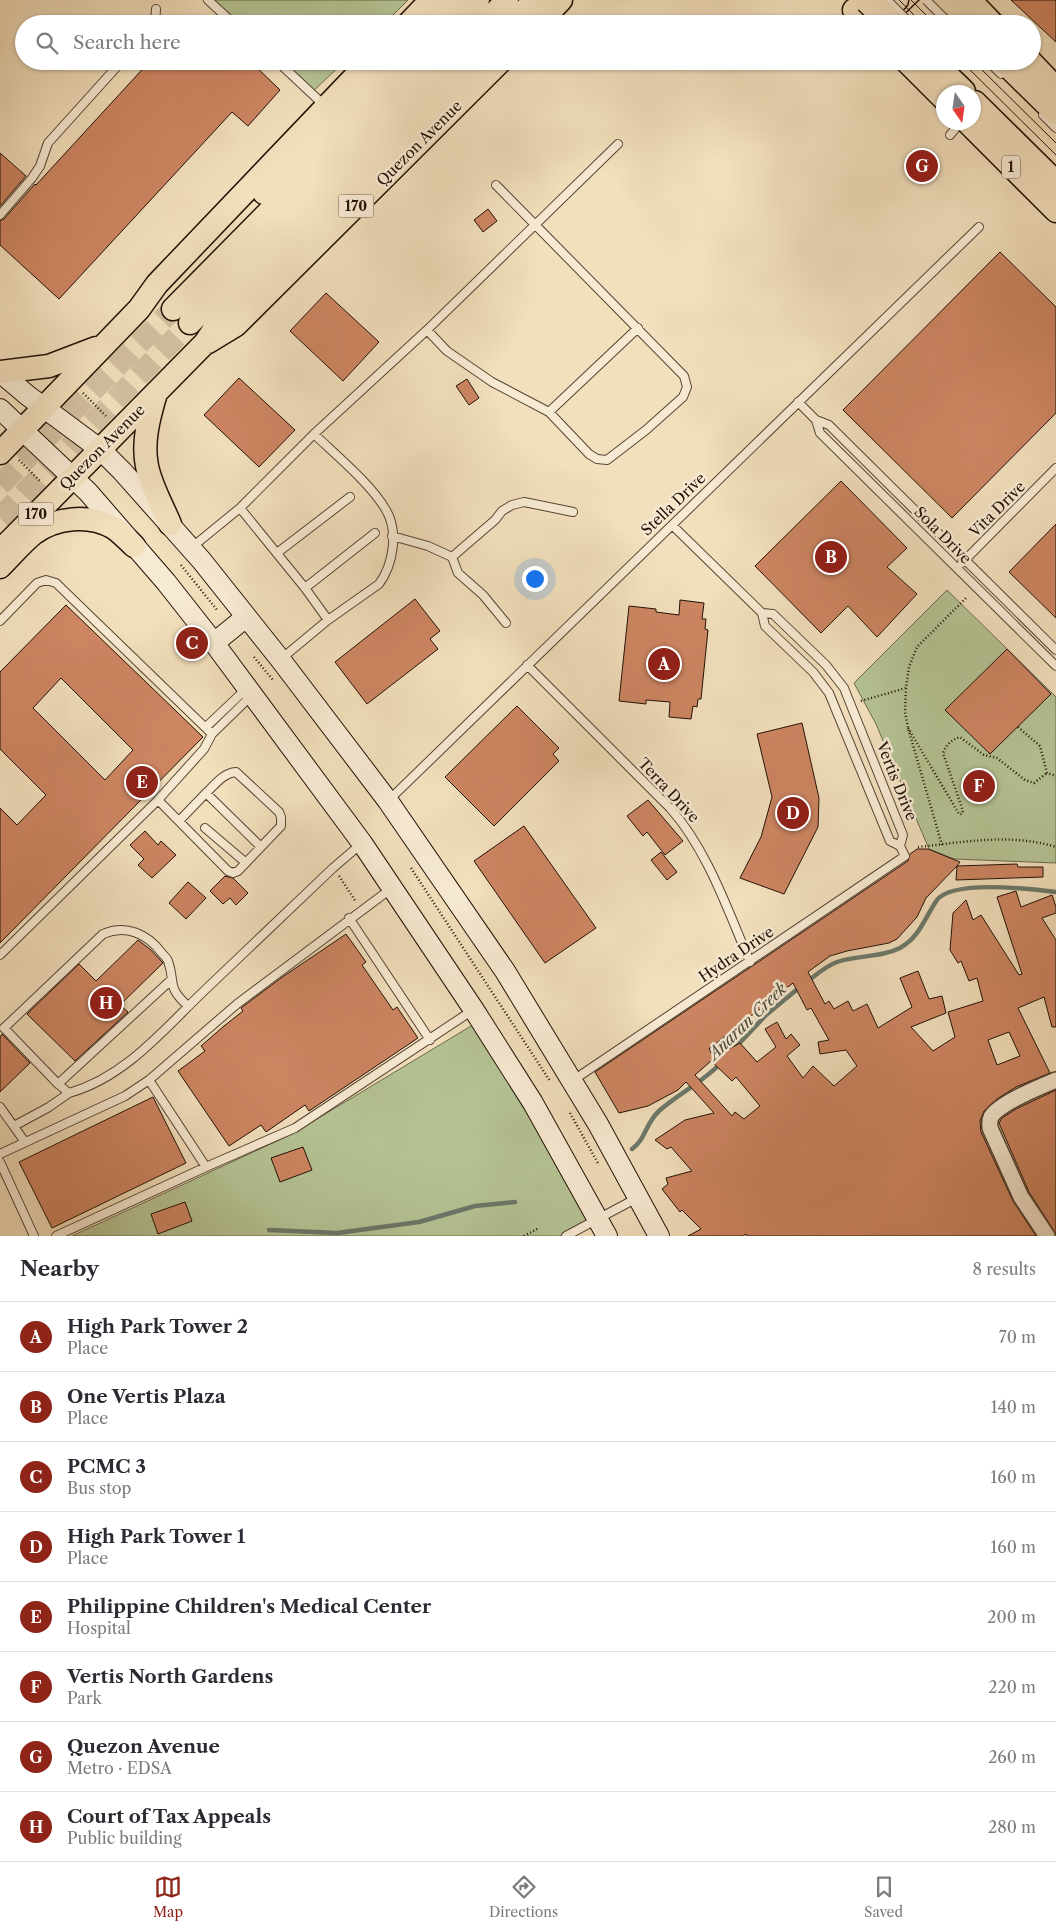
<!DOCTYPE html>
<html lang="en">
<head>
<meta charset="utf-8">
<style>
	body { margin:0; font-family:"Libre Caslon Text",serif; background:#f7f7f7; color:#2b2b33 }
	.compass { position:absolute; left:936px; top:85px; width:45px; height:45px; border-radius:50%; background:#fff; box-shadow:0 1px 4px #0004; rotate:167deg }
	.you { position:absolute; left:534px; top:578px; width:18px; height:18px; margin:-12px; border:4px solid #fff; border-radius:50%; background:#1a73e8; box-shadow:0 0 0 8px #1a73e833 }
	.badge { display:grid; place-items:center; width:32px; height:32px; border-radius:50%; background:#8f2418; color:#fff; font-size:16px; font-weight:700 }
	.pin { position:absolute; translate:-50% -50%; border:2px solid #fff; box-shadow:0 1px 5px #0006 }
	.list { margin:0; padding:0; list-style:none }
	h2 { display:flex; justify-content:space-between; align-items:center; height:65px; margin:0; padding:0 20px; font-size:21px }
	h2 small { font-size:16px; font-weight:400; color:#7c7c81 }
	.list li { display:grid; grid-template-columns:32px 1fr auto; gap:15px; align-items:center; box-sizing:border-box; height:70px; padding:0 20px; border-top:1px solid #e1e1e2 }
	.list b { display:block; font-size:19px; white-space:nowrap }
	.list p { margin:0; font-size:16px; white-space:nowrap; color:#7c7c81 }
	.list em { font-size:16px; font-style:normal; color:#7c7c81 }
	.icon { flex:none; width:28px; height:28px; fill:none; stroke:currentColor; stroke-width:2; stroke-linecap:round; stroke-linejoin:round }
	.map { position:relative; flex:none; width:1056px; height:1236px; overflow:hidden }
	.search { position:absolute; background:#fff; box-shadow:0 1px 4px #0004; left:15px; right:15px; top:15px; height:55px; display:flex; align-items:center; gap:12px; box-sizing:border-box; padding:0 18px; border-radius:28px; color:#7c7c81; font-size:19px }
	.sheet { height:625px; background:#fff }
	nav { display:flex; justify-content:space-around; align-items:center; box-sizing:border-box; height:70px; border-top:1px solid #e1e1e2; background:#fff; font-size:14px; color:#7c7c81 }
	nav a { display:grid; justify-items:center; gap:2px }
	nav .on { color:#8f2418 }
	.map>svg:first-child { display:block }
	.green { fill:#b5c394; stroke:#6c6a4d }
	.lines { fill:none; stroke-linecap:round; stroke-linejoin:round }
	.stream { stroke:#6b786a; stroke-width:4.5 }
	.building { fill:#cd8562; stroke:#221106; fill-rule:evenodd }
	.primary-tunnel { stroke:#d3c0a1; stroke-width:22; stroke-dasharray:22 11; stroke-linecap:butt }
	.lane-casing { stroke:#564434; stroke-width:10 }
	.street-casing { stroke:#564434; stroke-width:18 }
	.secondary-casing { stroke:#221106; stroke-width:22 }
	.primary-casing { stroke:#221106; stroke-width:25 }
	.highway-casing { stroke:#221106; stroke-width:29 }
	.path { stroke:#221106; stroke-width:2.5; stroke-dasharray:1 2.5; stroke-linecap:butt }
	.lane { stroke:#f7ead3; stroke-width:8 }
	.street { stroke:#f7ead3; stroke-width:15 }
	.secondary { stroke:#f7ead3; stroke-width:20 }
	.primary { stroke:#f2dfbc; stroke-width:22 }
	.highway { stroke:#f2dfbc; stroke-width:26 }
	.tram { stroke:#221106; stroke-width:1 }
	.lane-bridge-casing { stroke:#564434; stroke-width:10; stroke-linecap:butt }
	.highway-bridge-casing { stroke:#221106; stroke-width:29; stroke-linecap:butt }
	.lane-bridge { stroke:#f7ead3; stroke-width:8 }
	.highway-bridge { stroke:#f2dfbc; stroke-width:26 }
	.labels { text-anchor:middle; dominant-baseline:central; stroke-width:5; stroke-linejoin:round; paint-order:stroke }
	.shield { fill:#f7ead3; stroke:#625244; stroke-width:1 }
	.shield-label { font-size:14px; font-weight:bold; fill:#221106 }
	.street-label { font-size:15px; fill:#221106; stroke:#f7ead3 }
	.water-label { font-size:16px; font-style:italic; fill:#4d4d40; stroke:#f7ead3 }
</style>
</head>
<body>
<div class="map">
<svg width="1056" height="1236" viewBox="0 0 1056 1236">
	<rect width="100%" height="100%" fill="#f2dfbc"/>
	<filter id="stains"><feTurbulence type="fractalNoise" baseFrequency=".004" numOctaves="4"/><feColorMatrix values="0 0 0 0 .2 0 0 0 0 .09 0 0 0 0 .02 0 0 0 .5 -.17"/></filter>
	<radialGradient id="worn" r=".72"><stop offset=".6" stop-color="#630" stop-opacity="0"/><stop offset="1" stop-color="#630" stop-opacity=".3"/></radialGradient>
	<path class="green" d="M 203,0 L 408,0 L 384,24 L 229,24 Z
		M 271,61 L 345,61 L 309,95 Z
		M 947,590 L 1056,697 L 1056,863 L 954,859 L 929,849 L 876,724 L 854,683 Z
		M 476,1023 L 593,1218 L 560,1236 L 72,1236 L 292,1134 Z"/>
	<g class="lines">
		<path class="stream" d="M 808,981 C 817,974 826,966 837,962 C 857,955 880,958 900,948 C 920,937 925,917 937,900 C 953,879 1032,889 1056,892
			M 735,1048 L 766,1015 L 800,987
			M 632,1149 C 646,1139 645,1124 659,1111 C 678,1094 703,1082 721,1063
			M 269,1230 L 337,1233 L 419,1222 L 475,1206 L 515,1202"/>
	</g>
	<path class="building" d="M 1011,0 L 1056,0 L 1056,42 Z
		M 150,61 L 250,61 L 280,90 L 248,126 L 232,112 L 59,299 L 0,245 L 0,221 L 4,219 L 35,184 L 36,185 Z
		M 0,153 L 26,176 L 0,206 Z
		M 488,209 L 497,221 L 483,232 L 474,220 Z
		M 1000,252 L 1056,307 L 1056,413 L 952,518 L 843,410 Z
		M 326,293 L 379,342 L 343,381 L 290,331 Z
		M 239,378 L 295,430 L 259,467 L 204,415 Z
		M 467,379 L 479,398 L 469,405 L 456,386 Z
		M 841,481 L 907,548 L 887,567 L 917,594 L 877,637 L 848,606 L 821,633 L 755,566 Z
		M 1056,524 L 1056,618 L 1009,572 Z
		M 415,599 L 440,631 L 430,639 L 438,649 L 367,704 L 335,662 Z
		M 680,600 L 704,603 L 702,619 L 706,619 L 705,629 L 708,630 L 701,699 L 698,699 L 697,707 L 693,706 L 691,719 L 669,717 L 670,702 L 646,700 L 646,704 L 619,701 L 629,606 L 656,609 L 656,612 L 679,615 Z
		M 66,605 L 203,737 L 0,943 L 0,808 L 17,825 L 46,795 L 0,749 L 0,672 ZM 61,678 L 133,750 L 105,780 L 33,708 Z
		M 1007,649 L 1051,694 L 990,754 L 945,710 Z
		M 517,706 L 559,748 L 553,754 L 559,761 L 494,826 L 445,777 Z
		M 802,723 L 819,798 L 818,827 L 784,894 L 740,878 L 761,837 L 772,797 L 757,734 Z
		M 648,800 L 683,841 L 665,855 L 647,832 L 643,836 L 627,816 Z
		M 524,826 L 596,928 L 545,963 L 474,861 Z
		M 145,831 L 158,845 L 161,841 L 176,855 L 152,878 L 138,865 L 144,859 L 130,845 Z
		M 917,849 L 928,849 L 960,862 L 957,866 L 1017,864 L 1018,867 L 1043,867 L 1043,877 L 956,880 L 957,866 L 926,898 L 917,917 L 897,939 L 889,943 L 847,951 L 830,956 L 808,972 L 825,1004 L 829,1001 L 834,1009 L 848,1001 L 853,1011 L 867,1004 L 878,1028 L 912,1007 L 900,978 L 918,971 L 929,999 L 942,996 L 946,1013 L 911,1027 L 933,1051 L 955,1037 L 948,1012 L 983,1001 L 977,978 L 969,981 L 961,961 L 958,963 L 950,950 L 953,913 L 966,900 L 973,920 L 981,915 L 1019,975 L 1022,974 L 997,897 L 1016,891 L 1021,907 L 1052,895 L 1056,907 L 1056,913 L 1042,918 L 1056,940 L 1056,1027 L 1052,1027 L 1044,997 L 1018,1008 L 1050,1073 L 1016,1087 L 997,1099 L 984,1111 L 980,1121 L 981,1132 L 1013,1201 L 1036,1236 L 747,1236 L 746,1234 L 743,1236 L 688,1236 L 701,1229 L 682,1210 L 680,1212 L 662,1189 L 668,1184 L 666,1178 L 692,1171 L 671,1147 L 667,1149 L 655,1140 L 685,1120 L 714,1113 L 686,1082 L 678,1090 L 648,1106 L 619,1113 L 595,1072 L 908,861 L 910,854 ZM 793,983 L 807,1010 L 811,1008 L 829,1040 L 818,1042 L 820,1054 L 846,1050 L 857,1066 L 834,1086 L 813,1066 L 803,1078 L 787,1056 L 800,1045 L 791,1034 L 786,1039 L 777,1022 L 765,1029 L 776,1047 L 757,1062 L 740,1043 L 714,1057 L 709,1049 ZM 1009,1032 L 1020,1056 L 997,1065 L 988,1040 ZM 711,1061 L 732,1081 L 736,1077 L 760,1106 L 744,1119 L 735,1112 L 732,1116 L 695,1075 Z
		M 661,852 L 677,872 L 667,880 L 651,860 Z
		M 225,876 L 233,878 L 248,893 L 236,905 L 230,898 L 223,904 L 210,891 Z
		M 188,882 L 206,898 L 186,919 L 169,903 Z
		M 346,934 L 366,962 L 362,965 L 393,1010 L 397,1007 L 418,1038 L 309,1111 L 305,1105 L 266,1132 L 261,1125 L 229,1146 L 178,1071 L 205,1051 L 201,1046 L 224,1026 L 243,1011 L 241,1008 L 281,978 Z
		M 138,940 L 151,950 L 163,963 L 120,1005 L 128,1012 L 75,1061 L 27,1014 L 79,964 L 96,981 Z
		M 2,1034 L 30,1063 L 0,1092 L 0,1037 Z
		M 1056,1090 L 1056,1234 L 1029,1192 L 999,1123 L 1002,1118 L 1016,1109 Z
		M 153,1097 L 186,1163 L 52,1228 L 19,1162 Z
		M 303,1147 L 312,1170 L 280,1182 L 271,1158 Z
		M 185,1202 L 192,1221 L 158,1234 L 151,1214 Z"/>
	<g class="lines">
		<path class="primary-tunnel" d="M 0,485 L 173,309
			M 0,518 L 190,323"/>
		<defs>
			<path id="lane" d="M 208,0 L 234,24
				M 155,24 L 156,9
				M 277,61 L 325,106
				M 988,61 L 1001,74
				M 1043,115 L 1056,128
				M 950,135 L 961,122
				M 0,215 L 32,178 L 40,166 L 48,143 L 122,61
				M 427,330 L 447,351 L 492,382 L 549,412 L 589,454 L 597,459 L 607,460 L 646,430 L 683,397 L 687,387 L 684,376 L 496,185
				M 798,402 L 816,420 L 829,425 L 1056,650
				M 549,412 L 638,328
				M 816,420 L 820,433 L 1056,666
				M 240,508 L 305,588 L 328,620
				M 672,525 L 762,613 L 765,626 L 813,672 L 829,693 L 890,841 L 900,846 L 903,835 L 844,688 L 826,665 L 773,614 L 762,613
				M 392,536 L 428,546 L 452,557 L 458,573 L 483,595 L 506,623
				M 191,548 L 240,508 L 314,434 L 427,330 L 618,144
				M 277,553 L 350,497
				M 452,557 L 495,520 L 502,511 L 512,505 L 524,502 L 573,512
				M 962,563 L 1056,468
				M 305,588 L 375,533
				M 0,621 L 37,583 L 46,580 L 56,583 L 212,734
				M 281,659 L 328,620 L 379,584 C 393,565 399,532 386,510 C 371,484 337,456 314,434
				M 527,665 L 670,808 C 707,849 728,911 750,962
				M 206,727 L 247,688
				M 158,800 L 228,871 L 233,873 L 238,871 L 281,826 L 281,817 L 279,812 L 236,772 C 223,773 215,785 206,793
				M 389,800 L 979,227
				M 179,821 L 206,793 L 260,846
				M 205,828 L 245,862
				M 349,918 L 430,1040
				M 0,955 L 158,800 L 204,749 L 212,734 L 252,695
				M 188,1006 C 166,986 176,984 168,961 C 167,958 163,955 161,952 C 147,934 126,924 103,934 L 4,1028 L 58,1084 L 69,1093 C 126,1077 165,1028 206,989 C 249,948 291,908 333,868 L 361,844
				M 149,1080 L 206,1167
				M 572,1081 L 905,856 L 900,846
				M 58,1084 L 171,980
				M 0,1107 L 25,1142
				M 14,1126 L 49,1107 L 69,1093
				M 0,1154 L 125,1096 L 149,1080 L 237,1004 L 392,888
				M 0,1162 L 34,1236
				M 56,1236 L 206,1167 L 295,1128 L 473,1010
				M 566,1236 L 637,1198"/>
			<path id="street" d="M 1047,1236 L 1021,1197 L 990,1128 C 990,1124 989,1121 991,1117 C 999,1103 1040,1087 1056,1080"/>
			<path id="secondary" d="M 0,372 L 27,395 L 101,450 L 122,471 L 202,561 L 280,659 L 388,801 L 505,971 L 598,1124 L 659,1236
				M 0,409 L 88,492 L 166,582 L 214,643 L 362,843 L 474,1010 L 533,1103 L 607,1236
				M 214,643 L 246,617"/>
			<path id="primary" d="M 970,0 L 993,24
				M 854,10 L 880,9 L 897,0
				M 408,24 L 431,0
				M 433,24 L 457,0
				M 455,24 L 478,0
				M 484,24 L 507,0
				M 511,24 L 535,0
				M 538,24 L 561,0
				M 911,24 L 936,0
				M 906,61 L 944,99
				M 1030,61 L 1056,88
				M 967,122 L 1056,211
				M 264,193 L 396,61
				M 173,309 L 418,61
				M 190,323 L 447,61
				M 208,342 L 236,325 L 501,61
				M 0,372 L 49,366 L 96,348
				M 156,393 C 149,417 142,442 147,466 C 151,486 162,505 170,524
				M 0,453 L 139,309 L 157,284 L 370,61
				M 0,551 L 205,343 L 226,311 L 474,61
				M 0,567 C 11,556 21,544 33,534 C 56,517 89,514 114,528 C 121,533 128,540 134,546"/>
			<path id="highway" d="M 943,0 L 967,24
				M 930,61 L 962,92
				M 1005,61 L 1056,111
				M 974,104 L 1056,185"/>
		</defs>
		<use href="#lane" class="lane-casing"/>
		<use href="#street" class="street-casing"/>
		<use href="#secondary" class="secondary-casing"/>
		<use href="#primary" class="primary-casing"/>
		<use href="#highway" class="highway-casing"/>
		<path class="path" d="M 83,393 L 107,417
			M 19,460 L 41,482
			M 181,565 L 217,610
			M 254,657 L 273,680
			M 861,701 L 906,688
			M 1018,727 L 1040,746 L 1047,773 L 1056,776
			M 908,728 L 959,814 L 962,814 L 963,811 L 943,753 C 947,744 951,740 960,737 L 984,755 L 997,758 L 1025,780 L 1034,783 L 1047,773
			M 942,845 L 908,728 L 905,712 L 906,688 L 909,667 L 917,647 L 966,598
			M 918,847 C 965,842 1011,833 1056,847
			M 411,868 L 550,1081
			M 339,876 L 356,902
			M 570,1113 L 599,1165
			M 524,1236 L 539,1228"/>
		<use href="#lane" class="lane"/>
		<use href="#street" class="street"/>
		<use href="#secondary" class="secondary"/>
		<use href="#primary" class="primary"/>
		<use href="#highway" class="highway"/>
		<path class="tram" d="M 899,0 L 923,24
			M 911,0 L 935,24
			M 961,61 L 1056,155
			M 973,61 L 1056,143"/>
		<defs>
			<path id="lane-bridge" d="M 887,0 L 911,24
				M 926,0 L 950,24"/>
			<path id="highway-bridge" d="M 868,0 L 892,24"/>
		</defs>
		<use href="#lane-bridge" class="lane-bridge-casing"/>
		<use href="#highway-bridge" class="highway-bridge-casing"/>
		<use href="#lane-bridge" class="lane-bridge"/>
		<use href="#highway-bridge" class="highway-bridge"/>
	</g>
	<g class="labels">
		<g class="shield">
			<rect x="1002" y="155.5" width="18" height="23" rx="4"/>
			<rect x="338.5" y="194.5" width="35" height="23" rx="4"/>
			<rect x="18.5" y="502.5" width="35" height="23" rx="4"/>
		</g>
		<g class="shield-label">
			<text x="1011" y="167">1</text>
			<text x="356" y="206">170</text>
			<text x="36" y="514">170</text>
		</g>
		<g class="street-label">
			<text transform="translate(419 143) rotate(-45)">Quezon Avenue</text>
			<text transform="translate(102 447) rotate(-45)">Quezon Avenue</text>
			<text transform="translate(673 504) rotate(-44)">Stella Drive</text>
			<text transform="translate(997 509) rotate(-45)">Vita Drive</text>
			<text transform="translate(943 535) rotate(45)">Sola Drive</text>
			<text transform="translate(897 781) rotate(68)">Vertis Drive</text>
			<text transform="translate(669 790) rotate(47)">Terra Drive</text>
			<text transform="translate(736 954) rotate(-34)">Hydra Drive</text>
		</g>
		<g class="water-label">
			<text transform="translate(747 1021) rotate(-44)">Anaran Creek</text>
		</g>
	</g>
	<rect width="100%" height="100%" filter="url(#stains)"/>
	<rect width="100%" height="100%" fill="url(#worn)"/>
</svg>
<svg class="compass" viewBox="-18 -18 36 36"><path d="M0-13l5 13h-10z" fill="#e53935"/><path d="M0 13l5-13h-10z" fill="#7c7c81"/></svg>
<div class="you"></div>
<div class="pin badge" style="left:664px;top:664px">A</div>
<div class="pin badge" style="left:831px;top:557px">B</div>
<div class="pin badge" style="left:192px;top:643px">C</div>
<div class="pin badge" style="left:793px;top:813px">D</div>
<div class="pin badge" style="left:142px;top:782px">E</div>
<div class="pin badge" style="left:979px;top:786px">F</div>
<div class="pin badge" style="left:922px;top:166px">G</div>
<div class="pin badge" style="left:106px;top:1003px">H</div>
<div class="search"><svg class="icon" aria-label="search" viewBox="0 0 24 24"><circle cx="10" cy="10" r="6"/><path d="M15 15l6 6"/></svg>Search here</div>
</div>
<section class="sheet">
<h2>Nearby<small>8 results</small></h2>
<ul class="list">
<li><span class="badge">A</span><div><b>High Park Tower 2</b><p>Place</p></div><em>70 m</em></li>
<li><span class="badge">B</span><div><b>One Vertis Plaza</b><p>Place</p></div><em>140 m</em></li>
<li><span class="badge">C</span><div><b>PCMC 3</b><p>Bus stop</p></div><em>160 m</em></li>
<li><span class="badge">D</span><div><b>High Park Tower 1</b><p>Place</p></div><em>160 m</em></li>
<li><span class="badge">E</span><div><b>Philippine Children's Medical Center</b><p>Hospital</p></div><em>200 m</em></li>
<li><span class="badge">F</span><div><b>Vertis North Gardens</b><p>Park</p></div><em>220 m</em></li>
<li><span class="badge">G</span><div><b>Quezon Avenue</b><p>Metro · EDSA</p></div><em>260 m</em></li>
<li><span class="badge">H</span><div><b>Court of Tax Appeals</b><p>Public building</p></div><em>280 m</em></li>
</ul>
</section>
<nav>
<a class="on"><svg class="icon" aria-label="map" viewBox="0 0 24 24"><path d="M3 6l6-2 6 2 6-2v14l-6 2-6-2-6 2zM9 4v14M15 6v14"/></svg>Map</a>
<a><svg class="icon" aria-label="directions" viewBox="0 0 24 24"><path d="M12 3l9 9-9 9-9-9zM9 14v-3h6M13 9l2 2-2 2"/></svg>Directions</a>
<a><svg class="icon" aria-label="saved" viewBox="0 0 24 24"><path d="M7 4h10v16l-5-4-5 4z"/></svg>Saved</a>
</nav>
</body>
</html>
